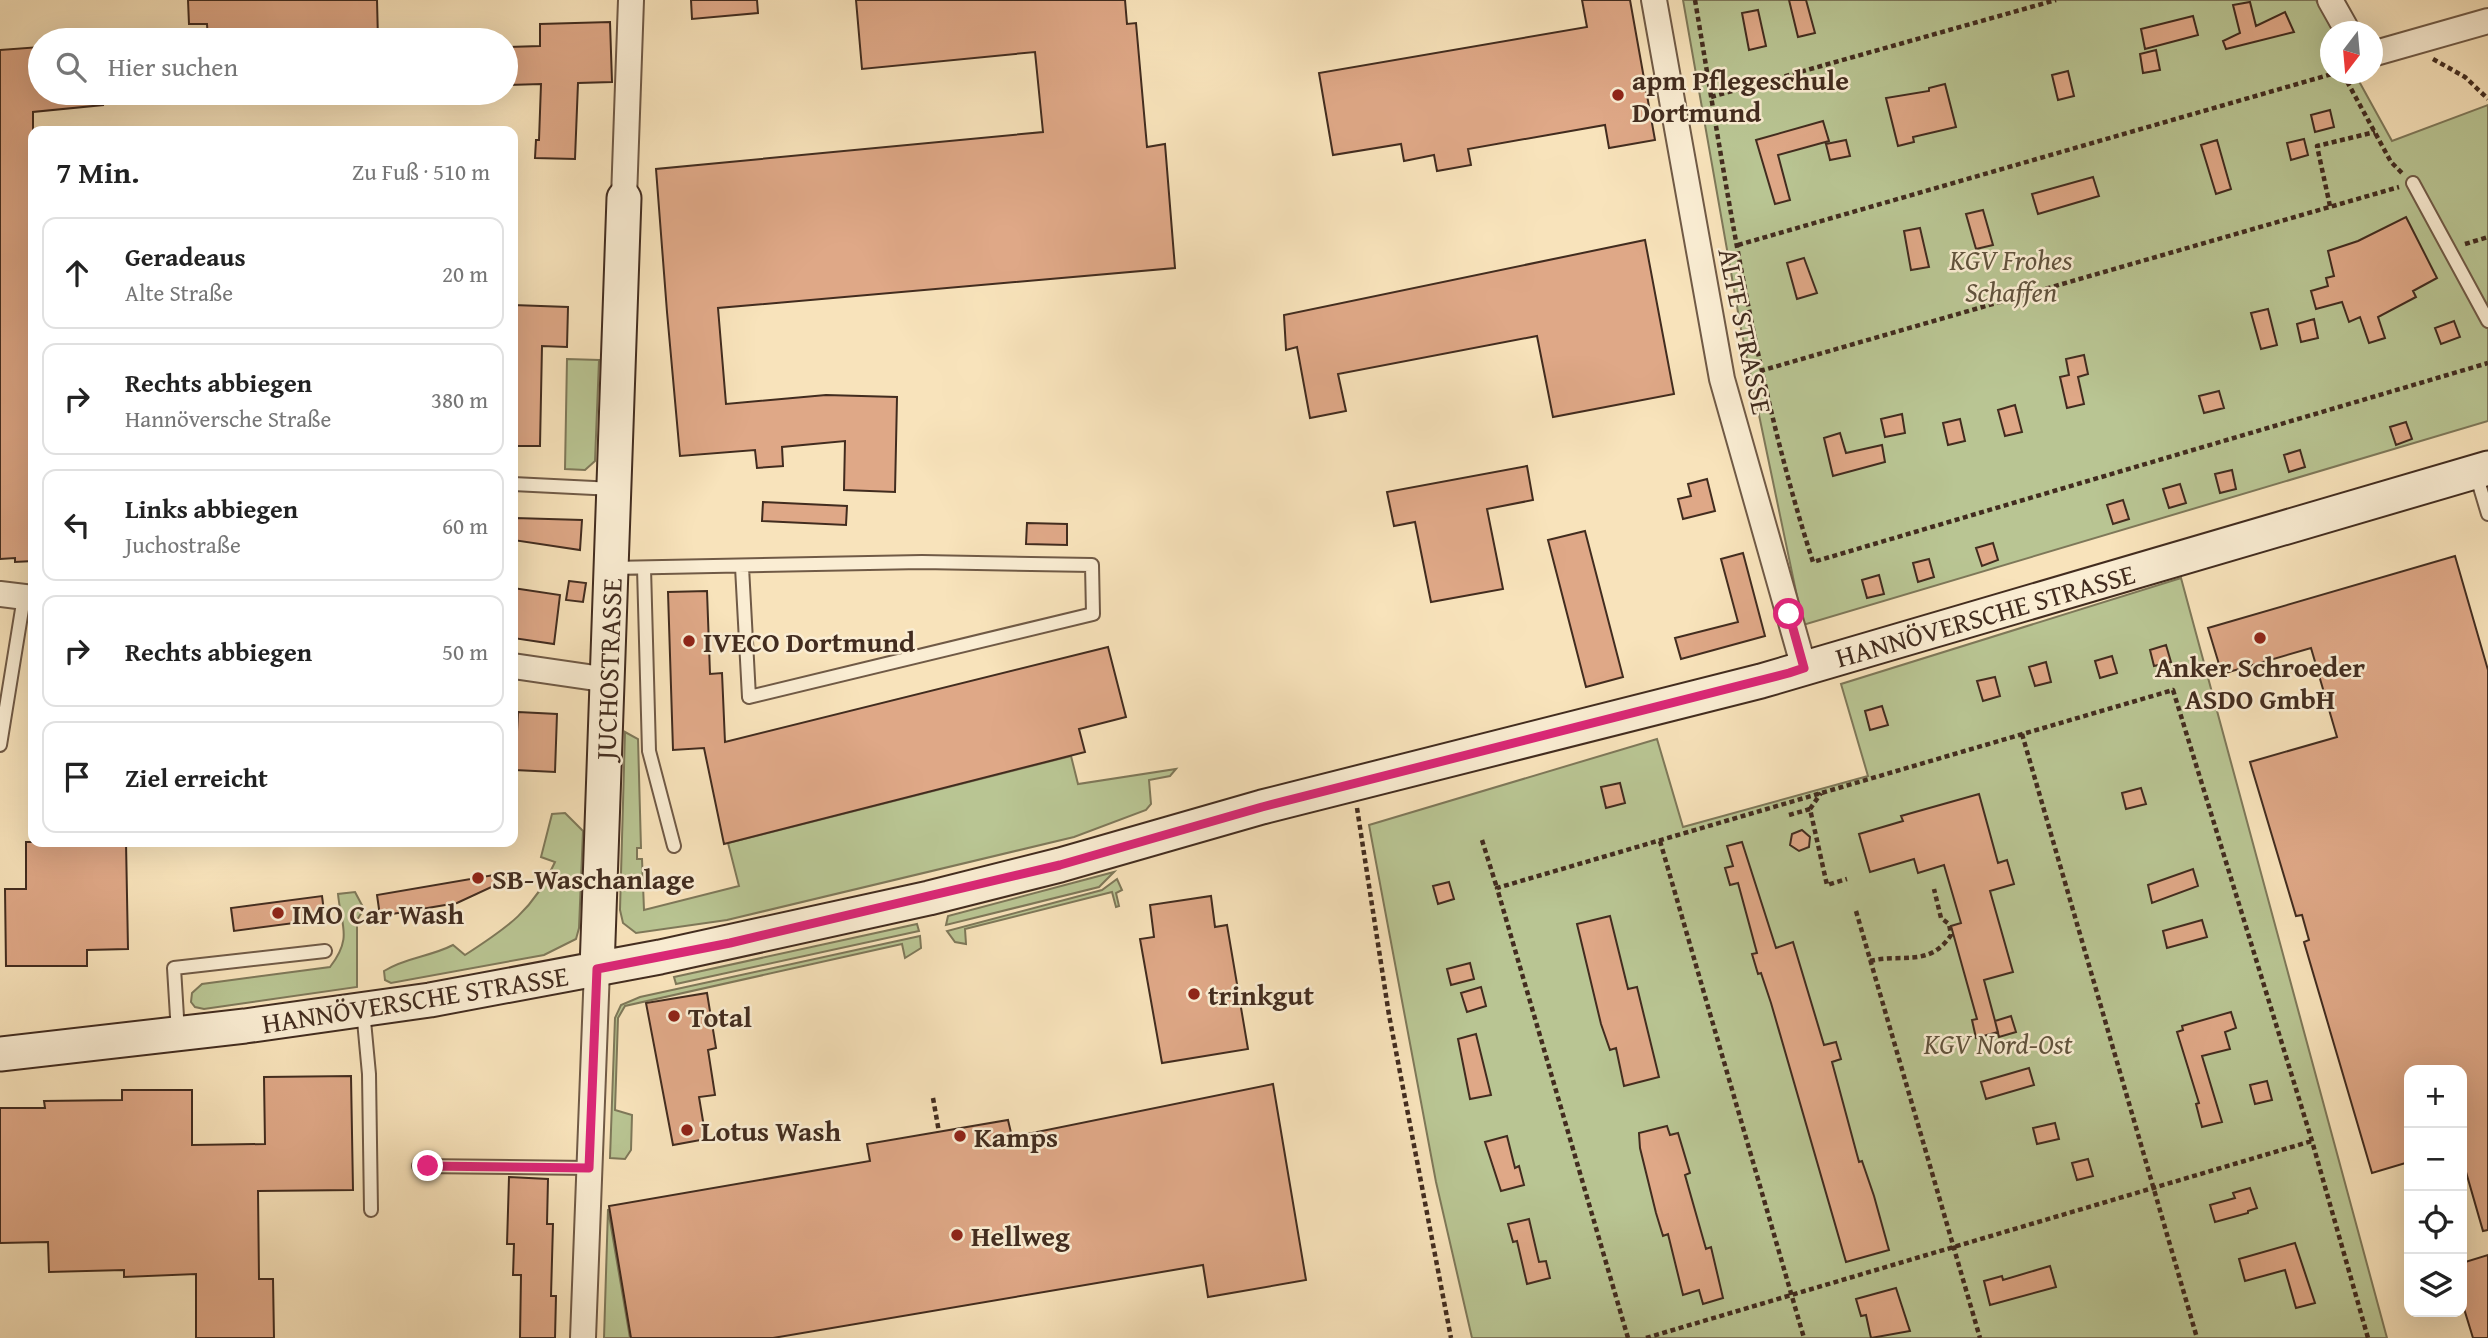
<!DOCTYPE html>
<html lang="de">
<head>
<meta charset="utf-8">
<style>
	body { margin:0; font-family:"Gentium Book Plus",serif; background:#f6f6f6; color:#222 }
	.controls { position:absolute; right:21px; bottom:21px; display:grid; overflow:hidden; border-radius:14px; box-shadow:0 7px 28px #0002 }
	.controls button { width:63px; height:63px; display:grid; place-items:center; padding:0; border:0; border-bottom:2px solid #e0e0e0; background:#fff; color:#222; font:35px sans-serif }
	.compass { position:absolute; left:2320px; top:21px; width:63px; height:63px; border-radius:50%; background:#fff; box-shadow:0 7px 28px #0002; rotate:196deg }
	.stop { position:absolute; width:21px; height:21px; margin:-16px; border:5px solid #db2777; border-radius:50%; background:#fff }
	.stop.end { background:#db2777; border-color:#fff; box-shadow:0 2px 7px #0008 }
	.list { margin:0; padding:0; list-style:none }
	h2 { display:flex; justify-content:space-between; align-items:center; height:91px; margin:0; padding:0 28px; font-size:30px }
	h2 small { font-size:23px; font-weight:400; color:#767676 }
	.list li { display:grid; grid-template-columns:46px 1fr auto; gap:21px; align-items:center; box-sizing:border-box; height:112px; margin:0 14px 14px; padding:0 14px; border:2px solid #e0e0e0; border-radius:14px }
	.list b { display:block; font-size:26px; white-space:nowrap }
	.list p { margin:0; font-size:23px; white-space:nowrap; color:#767676 }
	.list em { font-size:23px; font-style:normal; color:#767676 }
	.icon { flex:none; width:38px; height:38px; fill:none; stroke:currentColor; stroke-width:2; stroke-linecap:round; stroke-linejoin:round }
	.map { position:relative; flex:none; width:2488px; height:1338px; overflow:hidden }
	.search { position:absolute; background:#fff; box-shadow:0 7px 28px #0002; left:28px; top:28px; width:490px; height:77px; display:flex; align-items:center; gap:18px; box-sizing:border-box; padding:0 24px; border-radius:38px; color:#767676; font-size:26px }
	.panel { position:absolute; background:#fff; box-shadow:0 7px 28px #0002; left:28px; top:126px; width:490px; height:721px; border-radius:14px }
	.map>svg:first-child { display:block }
	.green { fill:#b9c593; stroke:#7e7859; stroke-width:2 }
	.building { fill:#dfa887; stroke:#422c1f; stroke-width:2 }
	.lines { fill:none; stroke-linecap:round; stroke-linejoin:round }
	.lane-casing { stroke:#705a46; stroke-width:16 }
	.street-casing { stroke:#705a46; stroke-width:28 }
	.secondary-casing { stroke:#422c1f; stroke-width:37 }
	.path { stroke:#422c1f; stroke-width:4.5; stroke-dasharray:5 3.5; stroke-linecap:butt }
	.lane { stroke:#faedd3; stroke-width:12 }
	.street { stroke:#faedd3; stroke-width:24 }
	.secondary { stroke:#faedd3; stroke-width:33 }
	.route { stroke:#db2777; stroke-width:9 }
	.poi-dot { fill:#8f2418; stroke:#faedd3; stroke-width:2.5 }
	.labels { text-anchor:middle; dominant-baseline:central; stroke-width:5; stroke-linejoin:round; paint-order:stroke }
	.poi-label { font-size:28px; font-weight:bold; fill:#422c1f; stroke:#faedd3; text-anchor:start }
	.park-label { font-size:28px; font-style:italic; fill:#60523c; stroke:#faedd3 }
	.street-label { font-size:28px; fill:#422c1f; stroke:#faedd3 }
</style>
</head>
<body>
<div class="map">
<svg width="2488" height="1338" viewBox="0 0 2488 1338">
	<rect width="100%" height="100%" fill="#f8e3bb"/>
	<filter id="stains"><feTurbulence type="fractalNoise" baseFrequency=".00286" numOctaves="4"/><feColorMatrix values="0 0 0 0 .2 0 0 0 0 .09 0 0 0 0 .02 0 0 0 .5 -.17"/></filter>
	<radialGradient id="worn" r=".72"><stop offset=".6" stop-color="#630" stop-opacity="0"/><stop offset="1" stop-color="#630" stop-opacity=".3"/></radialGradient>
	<path class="green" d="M 1683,0 L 2316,0 L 2333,31 L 2330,74 L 2355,74 L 2392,141 L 2488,105 L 2488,421 L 1803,625 L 1741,329 Z
		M 567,359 L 599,360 L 595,461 L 585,470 L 565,469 Z
		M 2181,578 L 2387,1338 L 1472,1338 L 1436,1182 L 1369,825 L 1657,739 L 1683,827 L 1868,776 L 1841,684 Z
		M 625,732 L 638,739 L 641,848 L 637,848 L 637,859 L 642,859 L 644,910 L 739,886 L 728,843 L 1071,756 L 1078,784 L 1176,769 L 1170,776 L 1149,780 L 1151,804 L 1146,810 L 1074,837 L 727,920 L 636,933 L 623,923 L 620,910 Z
		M 565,813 L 583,831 L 579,928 L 576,939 L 544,955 L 391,983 L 385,980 L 384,971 C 406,957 430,957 453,945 L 465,955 C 507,928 534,910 555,862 L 541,857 L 552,814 Z
		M 1114,872 L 1099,887 L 946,925 L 948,916 Z
		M 1117,879 L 1122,890 L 1116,893 L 1119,906 L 1116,907 L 1112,892 L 965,929 L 966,944 L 955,942 L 947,931 L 1102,890 Z
		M 355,892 L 364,909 L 357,920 L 357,987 L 204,1009 L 195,1007 L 191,1002 L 192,993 L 202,984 L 330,967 C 353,937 341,926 338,894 Z
		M 917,924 L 919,931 L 676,984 L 674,977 Z
		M 920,936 L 921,948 L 905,958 L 902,944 L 625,1006 L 618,1018 L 615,1110 L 632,1115 L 631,1150 L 625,1159 L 610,1158 L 615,1018 L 621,1005 L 640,997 Z
		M 608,1209 L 630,1338 L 604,1338 Z"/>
	<path class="building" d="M 188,0 L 377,0 L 378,40 L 208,40 L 207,24 L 189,24 Z
		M 691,0 L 757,0 L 758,13 L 692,19 Z
		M 856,0 L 1125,0 L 1127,24 L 1136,23 L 1147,147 L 1165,144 L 1175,268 L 718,308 L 726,404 L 826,395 L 897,397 L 895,492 L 844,490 L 845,441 L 782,447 L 783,466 L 757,468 L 755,450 L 680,456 L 667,312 L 656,169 L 1043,132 L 1035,52 L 862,69 Z
		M 1582,0 L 1630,0 L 1655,140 L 1609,148 L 1605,125 L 1468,149 L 1471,165 L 1437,171 L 1434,155 L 1404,161 L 1401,144 L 1333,155 L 1319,73 L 1587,27 Z
		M 1789,0 L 1806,0 L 1815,33 L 1798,37 Z
		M 2250,2 L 2256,26 L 2285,12 L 2294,32 L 2226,49 L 2223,41 L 2240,33 L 2233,5 Z
		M 1758,10 L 1766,46 L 1749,50 L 1742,13 Z
		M 2193,16 L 2198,35 L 2145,49 L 2141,29 Z
		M 610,22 L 612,82 L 578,83 L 575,159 L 535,158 L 536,140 L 539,140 L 541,84 L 506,85 L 506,47 L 540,46 L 540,24 Z
		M 40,47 L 40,93 L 102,93 L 103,105 L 33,112 L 33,561 L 15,562 L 15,558 L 0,559 L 0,50 Z
		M 2156,50 L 2160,70 L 2143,73 L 2140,54 Z
		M 2068,71 L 2074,96 L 2058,100 L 2052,75 Z
		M 1945,84 L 1956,127 L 1913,137 L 1914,142 L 1898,146 L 1886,98 L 1929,91 L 1929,88 Z
		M 2330,110 L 2334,127 L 2315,132 L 2311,115 Z
		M 1823,121 L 1829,141 L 1778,155 L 1790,200 L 1775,204 L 1756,140 Z
		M 2304,139 L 2308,155 L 2291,160 L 2287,143 Z
		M 1846,140 L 1850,156 L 1830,160 L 1826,144 Z
		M 2217,140 L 2231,189 L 2216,194 L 2201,145 Z
		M 2093,177 L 2099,196 L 2038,214 L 2032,194 Z
		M 1983,210 L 1993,245 L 1976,249 L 1966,214 Z
		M 2406,217 L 2437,278 L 2413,291 L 2416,297 L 2378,317 L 2385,338 L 2369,343 L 2360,317 L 2349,322 L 2342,302 L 2316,309 L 2311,291 L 2328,286 L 2326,278 L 2334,276 L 2328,251 L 2358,241 Z
		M 1920,228 L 1929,267 L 1911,270 L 1904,231 Z
		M 1645,240 L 1674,394 L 1553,417 L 1537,336 L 1338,374 L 1346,411 L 1310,418 L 1297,347 L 1286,350 L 1284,315 Z
		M 1804,258 L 1817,293 L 1797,299 L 1787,263 Z
		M 513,305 L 568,307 L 567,347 L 542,346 L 540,446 L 513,446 Z
		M 2268,309 L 2277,345 L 2261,349 L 2251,313 Z
		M 2314,319 L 2318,338 L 2301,342 L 2297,324 Z
		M 2454,321 L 2460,337 L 2441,344 L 2435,328 Z
		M 2084,355 L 2088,374 L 2078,377 L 2084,404 L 2067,408 L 2060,377 L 2069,375 L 2066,359 Z
		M 2219,391 L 2224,408 L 2204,413 L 2199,396 Z
		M 2015,405 L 2022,432 L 2005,436 L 1998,410 Z
		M 1902,414 L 1905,433 L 1885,437 L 1881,419 Z
		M 1960,419 L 1965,441 L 1948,445 L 1943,423 Z
		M 2406,422 L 2412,439 L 2396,445 L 2390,427 Z
		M 1840,433 L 1846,453 L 1882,445 L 1885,462 L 1833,476 L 1824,438 Z
		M 2300,450 L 2305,467 L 2289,472 L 2284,455 Z
		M 1527,466 L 1533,500 L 1487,509 L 1503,589 L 1431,602 L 1415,522 L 1394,526 L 1387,492 Z
		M 2232,470 L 2236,489 L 2220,493 L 2215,474 Z
		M 1707,479 L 1715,511 L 1683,519 L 1678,499 L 1691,496 L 1688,484 Z
		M 2180,484 L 2186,503 L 2169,508 L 2163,489 Z
		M 2123,500 L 2129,519 L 2113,524 L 2107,505 Z
		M 763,502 L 847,506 L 846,525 L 762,521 Z
		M 515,518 L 582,520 L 580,550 L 513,540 Z
		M 1027,523 L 1067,524 L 1067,545 L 1026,544 Z
		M 1585,531 L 1623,677 L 1586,687 L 1548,540 Z
		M 1993,543 L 1998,560 L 1982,566 L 1976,548 Z
		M 1743,553 L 1765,636 L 1681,659 L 1675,638 L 1738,622 L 1721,559 Z
		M 2455,556 L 2488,670 L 2488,1230 L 2483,1231 L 2462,1158 L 2462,1070 L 2409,1070 L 2409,1162 L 2372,1173 L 2304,942 L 2309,940 L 2302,915 L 2296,916 L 2250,762 L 2337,737 L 2311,648 L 2222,674 L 2208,628 Z
		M 1929,559 L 1934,577 L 1918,582 L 1913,563 Z
		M 1879,575 L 1884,594 L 1867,598 L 1862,580 Z
		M 569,581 L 586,583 L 583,602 L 566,600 Z
		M 513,588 L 560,595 L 554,644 L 513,638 Z
		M 707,591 L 710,674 L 722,673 L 725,742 L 1108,647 L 1126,717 L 1079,729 L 1085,752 L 724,844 L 704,748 L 673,750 L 668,592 Z
		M 2166,645 L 2171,662 L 2154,666 L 2150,650 Z
		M 2112,656 L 2117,673 L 2100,678 L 2095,661 Z
		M 2046,662 L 2051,682 L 2035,686 L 2029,667 Z
		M 1995,677 L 2000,696 L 1983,701 L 1977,681 Z
		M 1882,706 L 1888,725 L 1870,730 L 1865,711 Z
		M 518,712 L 557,714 L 555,772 L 515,770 Z
		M 1620,783 L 1625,803 L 1606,808 L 1601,787 Z
		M 2141,788 L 2146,804 L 2126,809 L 2122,793 Z
		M 1979,794 L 1998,863 L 2007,860 L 2014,884 L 1990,891 L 2013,972 L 1984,980 L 1998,1032 L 1976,1038 L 1972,1020 L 1977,1019 L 1951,926 L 1961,923 L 1944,865 L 1918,873 L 1914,859 L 1870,872 L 1859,834 L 1903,821 L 1901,816 Z
		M 1802,830 L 1810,837 L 1809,847 L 1799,851 L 1790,845 L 1792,834 Z
		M 26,842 L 126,842 L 128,949 L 87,950 L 87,966 L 6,966 L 5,889 L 26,889 Z
		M 1742,842 L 1776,948 L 1793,942 L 1824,1045 L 1836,1042 L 1841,1059 L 1832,1062 L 1859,1162 L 1862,1161 L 1874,1196 L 1889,1250 L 1846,1262 L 1771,1003 L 1761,973 L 1758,974 L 1752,954 L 1757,953 L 1738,883 L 1730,885 L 1725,868 L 1733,866 L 1727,846 Z
		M 2193,869 L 2198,886 L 2152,903 L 2148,885 Z
		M 512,872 L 513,877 L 457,903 L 380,916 L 377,895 Z
		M 1449,882 L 1454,899 L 1438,904 L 1433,886 Z
		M 322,896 L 325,919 L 234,931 L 231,908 Z
		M 1211,896 L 1215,927 L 1227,925 L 1248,1049 L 1162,1063 L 1140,939 L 1154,937 L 1150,905 Z
		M 1610,916 L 1628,989 L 1637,987 L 1659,1077 L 1624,1086 L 1616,1048 L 1610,1050 L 1601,1024 L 1577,924 Z
		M 2202,920 L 2207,937 L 2167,948 L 2163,931 Z
		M 1470,963 L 1474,979 L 1451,985 L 1447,969 Z
		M 1481,987 L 1486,1006 L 1467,1012 L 1461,993 Z
		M 707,993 L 716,1048 L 708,1050 L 715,1095 L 699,1097 L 706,1139 L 673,1145 L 646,1003 Z
		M 2231,1012 L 2236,1028 L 2225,1032 L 2230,1049 L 2202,1056 L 2222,1122 L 2202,1127 L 2196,1104 L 2199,1103 L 2177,1032 L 2183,1030 L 2182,1026 Z
		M 2011,1016 L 2016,1032 L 1999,1037 L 1995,1021 Z
		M 1476,1034 L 1491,1095 L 1470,1099 L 1458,1039 Z
		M 2029,1068 L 2034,1085 L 1986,1099 L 1981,1082 Z
		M 351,1076 L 353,1190 L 258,1191 L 259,1279 L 273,1279 L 274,1338 L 196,1338 L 196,1274 L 124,1277 L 124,1270 L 49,1272 L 48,1242 L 0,1243 L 0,1108 L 45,1108 L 44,1101 L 122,1100 L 122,1090 L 192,1090 L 192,1145 L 265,1144 L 264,1077 Z
		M 2267,1081 L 2272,1100 L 2255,1104 L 2250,1085 Z
		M 1273,1084 L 1306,1280 L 1208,1297 L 1203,1265 L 773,1338 L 631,1338 L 609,1206 L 870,1161 L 867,1144 L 1008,1120 L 1012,1137 Z
		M 2055,1123 L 2059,1139 L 2037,1144 L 2033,1128 Z
		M 1667,1126 L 1670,1135 L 1678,1133 L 1690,1173 L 1685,1175 L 1706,1249 L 1711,1247 L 1723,1298 L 1703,1304 L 1699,1290 L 1683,1295 L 1668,1234 L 1663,1236 L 1656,1213 L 1640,1148 L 1639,1133 Z
		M 1507,1136 L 1515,1168 L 1519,1166 L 1524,1185 L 1501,1191 L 1485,1142 Z
		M 2088,1159 L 2093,1176 L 2077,1180 L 2072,1163 Z
		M 509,1177 L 548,1179 L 547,1224 L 553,1224 L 551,1296 L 556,1296 L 555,1338 L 520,1338 L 521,1275 L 513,1275 L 514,1244 L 507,1244 Z
		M 2250,1188 L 2257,1208 L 2248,1211 L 2248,1213 L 2215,1222 L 2210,1205 L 2235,1198 L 2233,1193 Z
		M 1529,1219 L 1539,1262 L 1546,1261 L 1550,1278 L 1527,1284 L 1517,1241 L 1513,1242 L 1508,1224 Z
		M 2295,1243 L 2315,1303 L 2296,1308 L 2285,1270 L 2245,1281 L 2239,1259 Z
		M 2488,1255 L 2488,1338 L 2473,1338 L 2462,1302 L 2462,1263 Z
		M 2050,1266 L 2056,1287 L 1990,1305 L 1984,1281 L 2002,1276 L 2003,1280 Z
		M 1896,1288 L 1910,1331 L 1871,1338 L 1866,1315 L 1861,1316 L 1856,1299 Z"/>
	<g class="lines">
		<defs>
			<path id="lane" d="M 2413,183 L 2488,321
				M 2476,474 L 2488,514
				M 513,484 L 614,489
				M 612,568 L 922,562 L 1092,565 L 1093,614 L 749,697 L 742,567
				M 644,568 L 649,751 L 674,846
				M 0,745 L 24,597
				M 363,1010 L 369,1074 L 371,1210
				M 178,1033 L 174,968 L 325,951
				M 419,1166 L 589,1168"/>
			<path id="street" d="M 1654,0 L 1722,379 L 1804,668
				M 2330,0 L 2348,32
				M 2372,54 L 2488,21
				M 624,198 L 631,0
				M 0,594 L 33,598
				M 513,666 L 609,680
				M 583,1338 L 597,969"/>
			<path id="secondary" d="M 597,969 L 624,198
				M 0,1054 L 245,1026 L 430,1000 L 660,957 L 929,898 L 1060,865 L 1262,807 L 1761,681 L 2488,468"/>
		</defs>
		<use href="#lane" class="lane-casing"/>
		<use href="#street" class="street-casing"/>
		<use href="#secondary" class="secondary-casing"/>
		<path class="path" d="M 1695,0 C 1727,189 1754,379 1813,562 L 2488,363
			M 2433,59 L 2465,77 L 2488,99
			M 2343,74 L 2391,162 L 2402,173
			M 1711,97 L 2056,0
			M 2330,206 L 2317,146 L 2375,132
			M 2465,244 L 2488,237
			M 1738,245 L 2332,74
			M 1760,371 L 2399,187
			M 2022,734 L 2197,1338
			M 1357,808 L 1389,1015 L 1451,1338
			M 1810,809 L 1821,793
			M 1789,815 L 1810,809 L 1827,885 L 1847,879
			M 1482,840 L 1497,888
			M 1660,841 L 1804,1338
			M 1856,911 L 1980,1338
			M 1870,961 C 1902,953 1929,968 1951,935 L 1949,924 L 1941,918 L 1934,889
			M 933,1098 L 939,1132
			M 1628,1338 L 1497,888 L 2173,690 L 2312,1141 L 2368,1338
			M 1646,1338 L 2312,1141"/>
		<use href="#lane" class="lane"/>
		<use href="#street" class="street"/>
		<use href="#secondary" class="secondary"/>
	</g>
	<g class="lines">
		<path class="route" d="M 428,1166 L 589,1168 L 597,969 L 730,943 L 1060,865 L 1262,807 L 1789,673 L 1804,668 L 1789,614"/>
	</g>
	<g class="poi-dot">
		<circle cx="1618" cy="95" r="7"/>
		<circle cx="2260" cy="638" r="7"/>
		<circle cx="689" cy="641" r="7"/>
		<circle cx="478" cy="878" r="7"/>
		<circle cx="278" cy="913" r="7"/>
		<circle cx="1194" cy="994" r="7"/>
		<circle cx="674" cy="1016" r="7"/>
		<circle cx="687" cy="1130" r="7"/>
		<circle cx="960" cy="1136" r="7"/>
		<circle cx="957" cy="1235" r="7"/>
	</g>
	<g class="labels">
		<g class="poi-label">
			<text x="1632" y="79">apm Pflegeschule<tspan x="1632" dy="32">Dortmund</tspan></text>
			<text x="703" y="641">IVECO Dortmund</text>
			<text x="2260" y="666" text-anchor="middle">Anker Schroeder<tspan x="2260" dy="32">ASDO GmbH</tspan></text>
			<text x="492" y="878">SB-Waschanlage</text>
			<text x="292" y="913">IMO Car Wash</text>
			<text x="1208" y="994">trinkgut</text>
			<text x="688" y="1016">Total</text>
			<text x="701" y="1130">Lotus Wash</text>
			<text x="974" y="1136">Kamps</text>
			<text x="971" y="1235">Hellweg</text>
		</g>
		<g class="park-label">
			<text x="2011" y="259">KGV Frohes<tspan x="2011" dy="32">Schaffen</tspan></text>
			<text x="1998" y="1043">KGV Nord-Ost</text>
		</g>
		<g class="street-label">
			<text transform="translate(1746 331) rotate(78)">ALTE STRASSE</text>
			<text transform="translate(1985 615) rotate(-16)">HANNÖVERSCHE STRASSE</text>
			<text transform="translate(608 669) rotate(-88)">JUCHOSTRASSE</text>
			<text transform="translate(415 999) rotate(-9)">HANNÖVERSCHE STRASSE</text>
		</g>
	</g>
	<rect width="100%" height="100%" filter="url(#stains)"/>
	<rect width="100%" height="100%" fill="url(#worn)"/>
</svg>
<div class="controls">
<button>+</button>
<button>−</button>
<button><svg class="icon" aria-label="locate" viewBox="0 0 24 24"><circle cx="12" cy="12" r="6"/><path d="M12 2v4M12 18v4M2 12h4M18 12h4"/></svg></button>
<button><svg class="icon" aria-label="layers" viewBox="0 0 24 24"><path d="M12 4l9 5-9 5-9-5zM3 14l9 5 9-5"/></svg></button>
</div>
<svg class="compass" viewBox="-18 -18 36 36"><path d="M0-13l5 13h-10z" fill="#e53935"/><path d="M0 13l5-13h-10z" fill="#767676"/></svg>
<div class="stop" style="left:1789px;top:614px"></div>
<div class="stop end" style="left:428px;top:1166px"></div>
<div class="search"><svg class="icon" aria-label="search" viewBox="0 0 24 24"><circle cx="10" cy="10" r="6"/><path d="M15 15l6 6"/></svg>Hier suchen</div>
<section class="panel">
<h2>7 Min.<small>Zu Fuß · 510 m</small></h2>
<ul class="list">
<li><svg class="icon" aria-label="ahead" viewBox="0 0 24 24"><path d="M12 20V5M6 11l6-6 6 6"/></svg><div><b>Geradeaus</b><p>Alte Straße</p></div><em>20 m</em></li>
<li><svg class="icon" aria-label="right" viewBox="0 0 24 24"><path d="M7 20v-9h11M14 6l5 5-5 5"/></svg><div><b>Rechts abbiegen</b><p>Hannöversche Straße</p></div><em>380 m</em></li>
<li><svg class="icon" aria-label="left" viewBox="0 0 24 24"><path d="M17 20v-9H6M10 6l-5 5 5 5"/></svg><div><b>Links abbiegen</b><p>Juchostraße</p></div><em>60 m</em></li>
<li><svg class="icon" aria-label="right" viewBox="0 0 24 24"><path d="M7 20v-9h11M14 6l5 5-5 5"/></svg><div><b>Rechts abbiegen</b></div><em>50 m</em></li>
<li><svg class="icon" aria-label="arrive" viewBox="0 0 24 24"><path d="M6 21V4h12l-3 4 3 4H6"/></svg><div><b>Ziel erreicht</b></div></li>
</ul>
</section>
</div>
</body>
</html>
